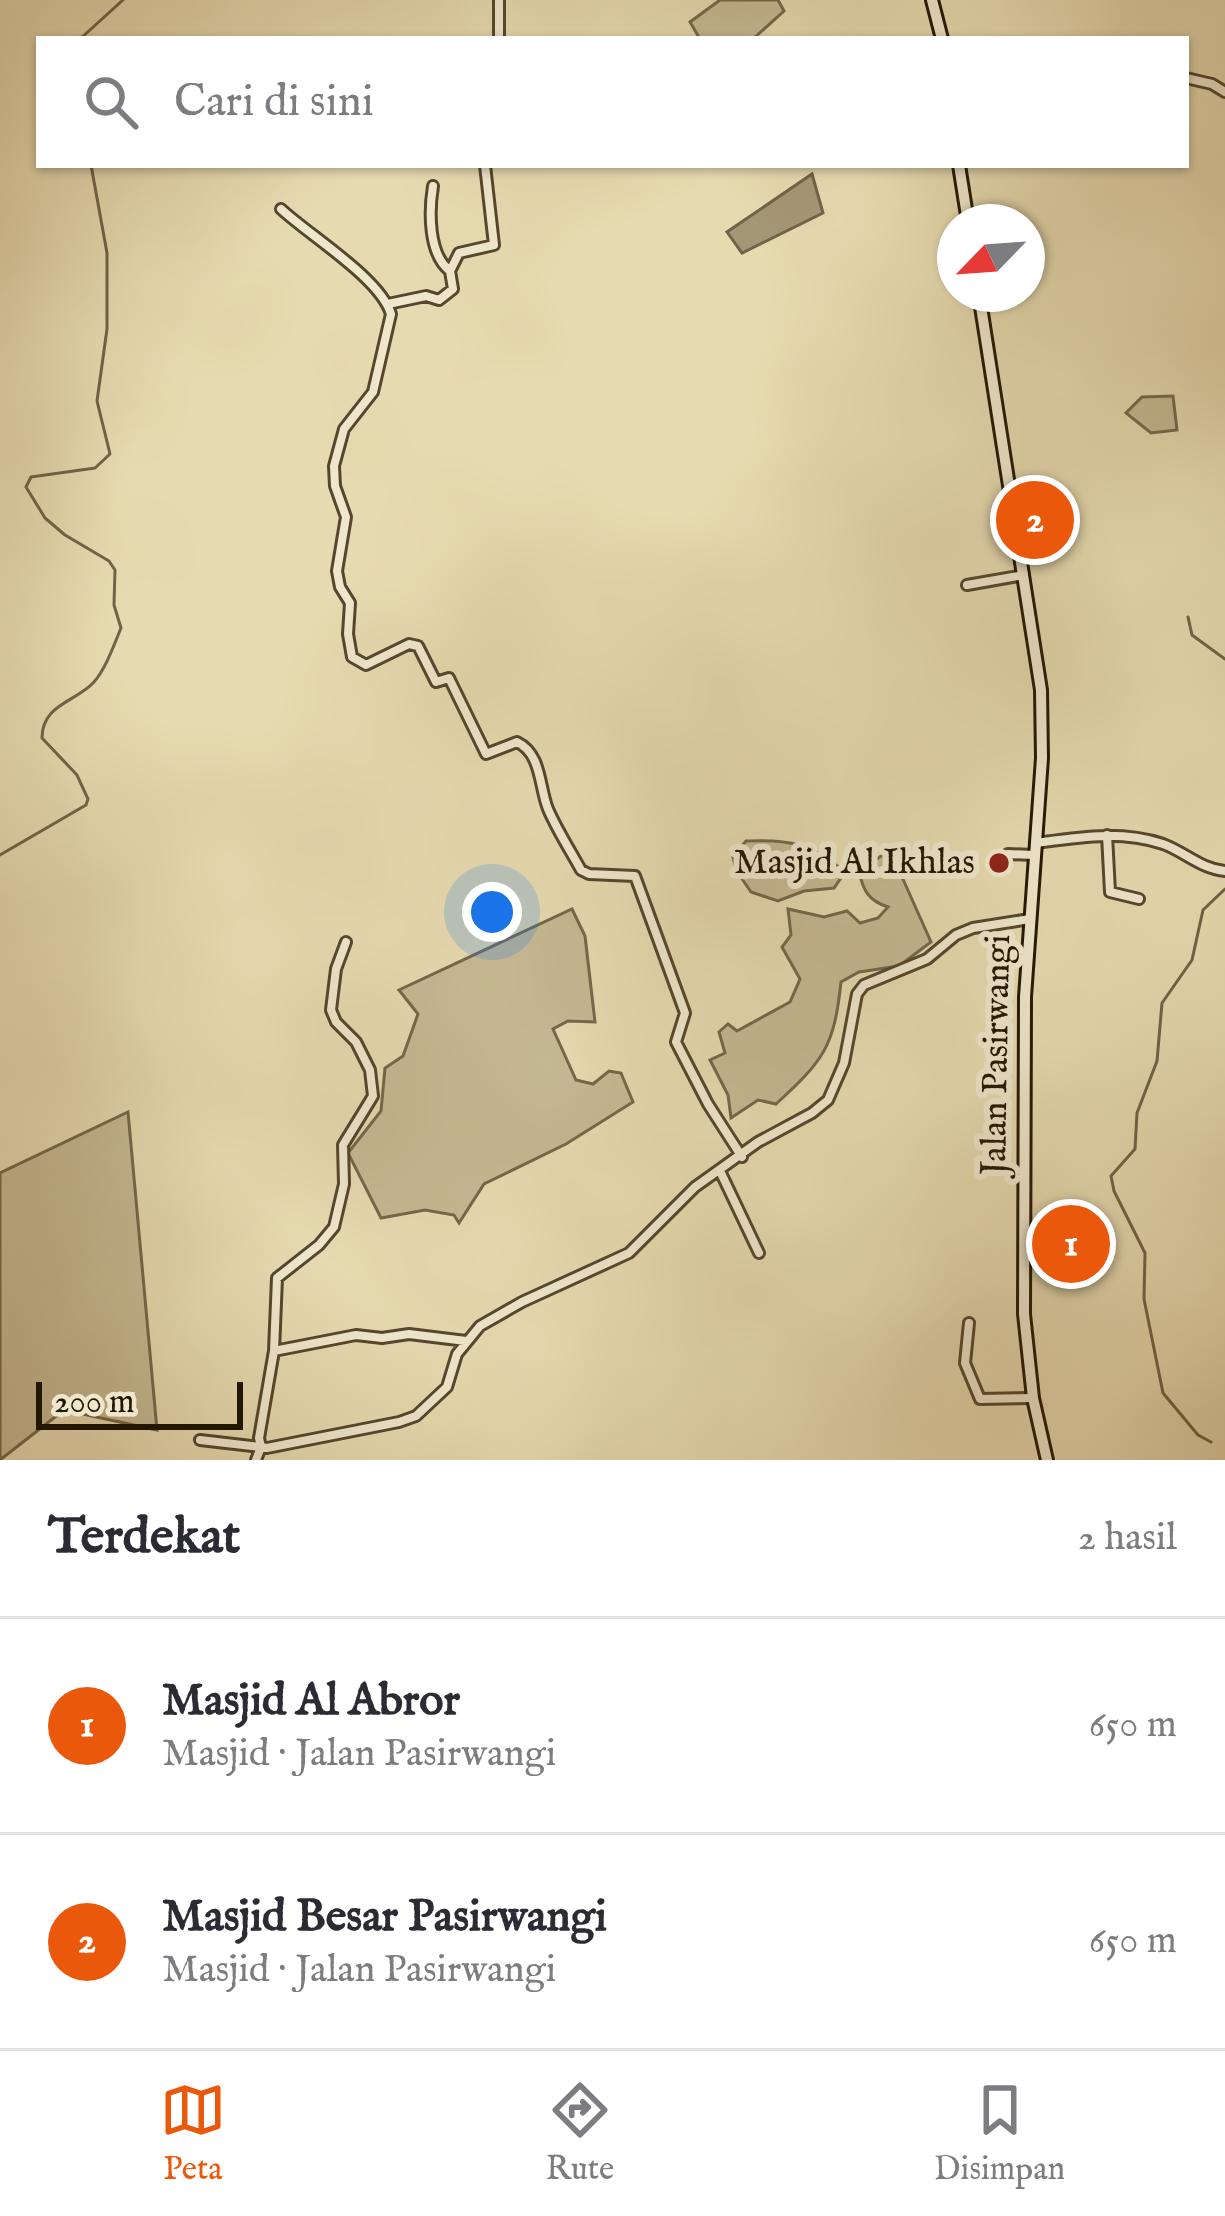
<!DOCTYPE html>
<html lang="id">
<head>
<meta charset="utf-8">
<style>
	body { margin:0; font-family:"IM FELL English",serif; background:#f2f2f3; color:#2b2b33 }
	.compass { position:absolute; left:937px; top:204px; width:108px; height:108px; border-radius:50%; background:#fff; box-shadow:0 3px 9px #0004; rotate:245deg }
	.scale { position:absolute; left:36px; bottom:30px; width:207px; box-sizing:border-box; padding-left:12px; border:6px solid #231603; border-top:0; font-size:33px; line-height:42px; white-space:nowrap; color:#231603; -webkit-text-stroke:9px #efe7cc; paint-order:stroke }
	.you { position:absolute; left:492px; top:912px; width:42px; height:42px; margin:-30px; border:9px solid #fff; border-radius:50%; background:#1a73e8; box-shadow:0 0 0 18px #1a73e833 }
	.badge { display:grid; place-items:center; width:78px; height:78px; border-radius:50%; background:#ea580c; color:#fff; font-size:39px; font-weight:700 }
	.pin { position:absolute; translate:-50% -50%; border:6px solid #fff; box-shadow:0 3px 12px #0006 }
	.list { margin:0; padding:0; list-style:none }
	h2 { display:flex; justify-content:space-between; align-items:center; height:156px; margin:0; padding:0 48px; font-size:51px }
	h2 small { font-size:39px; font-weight:400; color:#7c7c81 }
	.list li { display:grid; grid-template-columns:78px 1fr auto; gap:36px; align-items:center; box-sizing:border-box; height:216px; padding:0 48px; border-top:3px solid #e1e1e2 }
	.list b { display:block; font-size:45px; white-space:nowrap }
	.list p { margin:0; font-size:39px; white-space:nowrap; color:#7c7c81 }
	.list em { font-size:39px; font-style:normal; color:#7c7c81 }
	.icon { flex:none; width:66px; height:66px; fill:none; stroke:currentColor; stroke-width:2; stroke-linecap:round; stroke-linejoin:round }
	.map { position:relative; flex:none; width:1225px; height:1460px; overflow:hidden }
	.search { position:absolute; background:#fff; box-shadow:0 3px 9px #0004; left:36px; right:36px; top:36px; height:132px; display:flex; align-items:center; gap:30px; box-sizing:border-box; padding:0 42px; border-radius:0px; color:#7c7c81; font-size:45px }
	.sheet { height:588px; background:#fff }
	nav { display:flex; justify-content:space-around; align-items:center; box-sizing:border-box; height:168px; border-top:3px solid #e1e1e2; background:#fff; font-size:33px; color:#7c7c81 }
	nav a { display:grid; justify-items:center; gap:6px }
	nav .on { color:#ea580c }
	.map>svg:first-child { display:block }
	.green { fill:#c5b993; stroke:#74684b; stroke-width:3 }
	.water { fill:#a49775; stroke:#706347; stroke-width:3 }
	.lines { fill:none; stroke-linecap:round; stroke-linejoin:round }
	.stream { stroke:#706347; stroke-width:3 }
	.street-casing { stroke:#54472e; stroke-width:14 }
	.secondary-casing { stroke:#231603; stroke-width:16 }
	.street { stroke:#efe7cc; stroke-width:8 }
	.secondary { stroke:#efe7cc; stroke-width:10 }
	.poi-dot { fill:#8f2418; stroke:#efe7cc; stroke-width:4.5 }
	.labels { text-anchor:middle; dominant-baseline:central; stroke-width:12; stroke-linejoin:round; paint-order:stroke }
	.poi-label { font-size:36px; fill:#231603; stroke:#efe7cc; text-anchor:end }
	.street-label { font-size:36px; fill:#231603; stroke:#efe7cc }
</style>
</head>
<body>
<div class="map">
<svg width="1225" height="1460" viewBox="0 0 1225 1460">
	<rect width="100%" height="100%" fill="#e6dab0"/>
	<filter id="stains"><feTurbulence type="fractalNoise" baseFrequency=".00167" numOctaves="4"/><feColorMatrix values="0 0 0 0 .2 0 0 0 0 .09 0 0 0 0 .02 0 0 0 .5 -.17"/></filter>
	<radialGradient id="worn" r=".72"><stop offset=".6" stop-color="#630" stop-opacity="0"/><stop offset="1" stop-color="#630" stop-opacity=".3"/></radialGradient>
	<path class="green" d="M 720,0 L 778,0 L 784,11 L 753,39 L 700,39 L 690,22 Z
		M 1173,396 L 1177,430 L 1151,433 L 1126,413 L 1142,397 Z
		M 746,841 C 790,839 810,843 845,872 L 834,888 L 804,891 L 778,901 L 751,892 L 736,870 L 733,857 Z
		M 890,850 L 931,942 L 899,966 L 859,972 L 841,982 C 834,1047 824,1060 776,1104 L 758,1100 L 731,1118 L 728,1095 L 710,1060 L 725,1053 L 719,1032 L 728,1024 L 737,1031 L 790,1002 L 800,979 L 782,947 L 791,935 L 788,909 L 824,917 L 847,911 L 860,923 L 878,918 L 888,907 C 869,901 863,891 859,871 Z
		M 572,909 L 585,936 L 595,1022 L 568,1021 L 553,1029 L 576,1080 L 593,1084 L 609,1071 L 621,1073 L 633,1102 L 566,1144 L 484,1184 L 459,1223 L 454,1215 L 425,1210 L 381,1218 L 348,1153 L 381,1111 L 385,1068 L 403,1056 L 418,1014 L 399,990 Z
		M 128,1112 L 157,1430 L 64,1410 L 0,1460 L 0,1173 Z"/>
	<path class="water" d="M 812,174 L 823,213 L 742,253 L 727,232 Z"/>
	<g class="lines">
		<path class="stream" d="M 80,39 L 123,0
			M 1188,617 L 1192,635 L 1225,659
			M 0,855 L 86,805 L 88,799 L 77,775 L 42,738 C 42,704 76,702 94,682 C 106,668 114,645 121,628 L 114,605 L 115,570 L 109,561 L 65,535 L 45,518 L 26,487 L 31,477 L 95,468 L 110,454 L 97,401 L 107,329 L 107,253 L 91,165
			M 1211,1442 L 1198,1435 L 1163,1393 L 1144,1299 L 1145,1253 L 1114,1191 L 1111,1176 L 1135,1149 L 1137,1113 L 1157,1061 L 1162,1003 L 1192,960 L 1203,910 L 1225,889"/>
		<defs>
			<path id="street" d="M 499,0 L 499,39
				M 1186,78 L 1212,84 L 1225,92
				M 433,186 C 429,211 428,254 450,271
				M 281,209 C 310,236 380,278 391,314 L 373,392 L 344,429 L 334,466 L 335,486 L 346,517 L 337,571 L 340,587 L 350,603 L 348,634 L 352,657 L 366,665 L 409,644 L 418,646 L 436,682 L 449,678 L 486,754 L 517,742 C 542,754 539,787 548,809 C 557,830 570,850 581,870 L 589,874 L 635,876 L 685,1013 L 676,1042 L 708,1104 L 742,1157
				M 388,304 L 426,296 L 439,300 L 453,289 L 450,271 L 459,253 L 494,245 L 485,165
				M 1018,538 L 1056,530
				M 967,585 L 1024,575
				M 1107,835 L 1110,892 L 1139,899
				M 1036,843 C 1080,837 1120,830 1163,844 C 1185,852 1201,869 1225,871
				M 1008,854 L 1034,855
				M 346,942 L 336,969 L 331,1010 L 336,1022 L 356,1042 L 370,1070 L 373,1096 L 343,1145 L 344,1184 L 334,1227 L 319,1245 L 277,1278 L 274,1351 L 259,1438 L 261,1447 L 267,1448 L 399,1422 L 416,1416 L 447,1387 L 457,1354 L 480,1326 L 522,1302 L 629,1253 L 695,1187 L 758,1142 L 812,1113 L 828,1100 L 844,1063 L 857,994 L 864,985 L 927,959 L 956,935 L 973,928 L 1030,919
				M 720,1171 L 759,1253
				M 969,1323 L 965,1363 L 980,1399 L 1033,1398
				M 274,1351 L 356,1335 L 382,1338 L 409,1334 L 466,1341
				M 200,1440 L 261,1447 L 256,1460"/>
			<path id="secondary" d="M 932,0 L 942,39
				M 959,165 L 968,222
				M 979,294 L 1041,690 L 1042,758 L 1025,997 L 1024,1314 L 1033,1398 L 1047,1460"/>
		</defs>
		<use href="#street" class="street-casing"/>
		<use href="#secondary" class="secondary-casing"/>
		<use href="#street" class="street"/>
		<use href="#secondary" class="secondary"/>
	</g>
	<circle class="poi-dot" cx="999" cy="863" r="12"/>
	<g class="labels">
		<g class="poi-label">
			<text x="975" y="863">Masjid Al Ikhlas</text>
		</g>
		<g class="street-label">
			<text transform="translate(997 1055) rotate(-89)">Jalan Pasirwangi</text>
		</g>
	</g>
	<rect width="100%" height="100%" filter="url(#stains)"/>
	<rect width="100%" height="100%" fill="url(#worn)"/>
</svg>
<svg class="compass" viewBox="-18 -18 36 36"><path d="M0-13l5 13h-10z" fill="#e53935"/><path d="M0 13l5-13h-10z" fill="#7c7c81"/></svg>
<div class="scale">200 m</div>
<div class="you"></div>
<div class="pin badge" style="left:1071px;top:1244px">1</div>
<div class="pin badge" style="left:1035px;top:520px">2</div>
<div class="search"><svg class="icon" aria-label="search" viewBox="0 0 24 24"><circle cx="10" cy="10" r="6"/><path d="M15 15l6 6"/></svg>Cari di sini</div>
</div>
<section class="sheet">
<h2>Terdekat<small>2 hasil</small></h2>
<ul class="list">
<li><span class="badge">1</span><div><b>Masjid Al Abror</b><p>Masjid · Jalan Pasirwangi</p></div><em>650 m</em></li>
<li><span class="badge">2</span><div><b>Masjid Besar Pasirwangi</b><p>Masjid · Jalan Pasirwangi</p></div><em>650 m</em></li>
</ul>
</section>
<nav>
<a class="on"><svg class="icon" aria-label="map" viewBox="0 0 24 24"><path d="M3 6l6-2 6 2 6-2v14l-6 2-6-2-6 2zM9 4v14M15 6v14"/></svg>Peta</a>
<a><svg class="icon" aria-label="directions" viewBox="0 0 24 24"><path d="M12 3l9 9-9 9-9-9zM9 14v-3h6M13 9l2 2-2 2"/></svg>Rute</a>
<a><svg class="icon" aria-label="saved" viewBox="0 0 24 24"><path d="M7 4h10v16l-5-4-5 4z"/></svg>Disimpan</a>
</nav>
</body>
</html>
